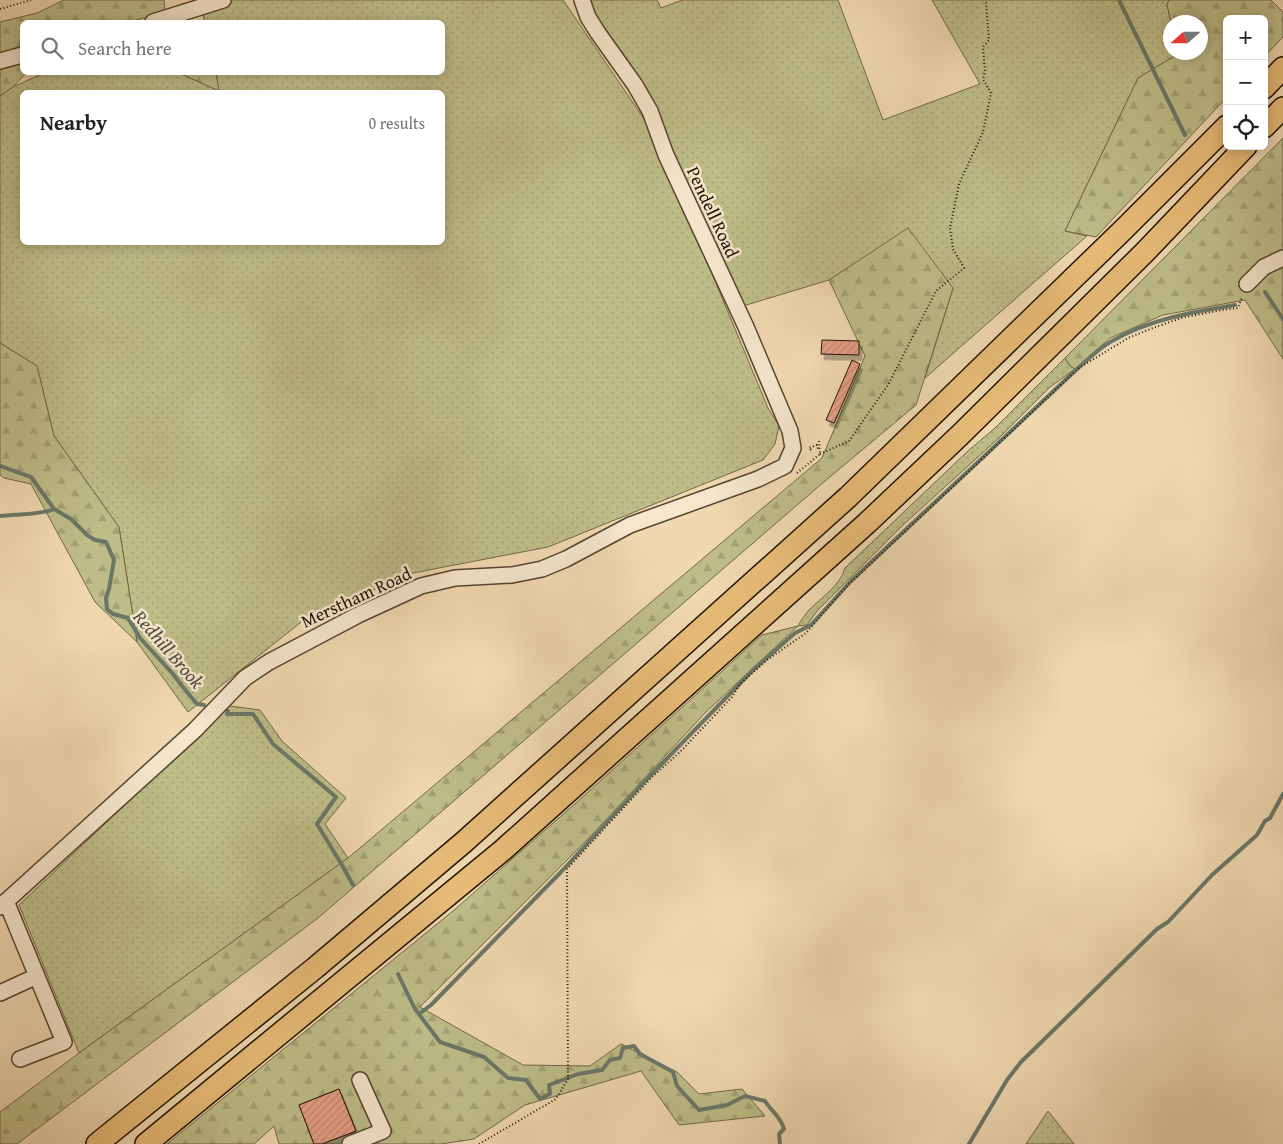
<!DOCTYPE html>
<html lang="en">
<head>
<meta charset="utf-8">
<style>
	body { margin:0; font-family:"Gentium Book Plus",serif; background:#f6f6f6; color:#222 }
	.controls { position:absolute; right:15px; top:15px; display:grid; overflow:hidden; border-radius:8px; box-shadow:0 2px 12px #0003 }
	.controls button { width:45px; height:45px; display:grid; place-items:center; padding:0; border:0; border-bottom:1px solid #e0e0e0; background:#fff; color:#222; font:25px sans-serif }
	.compass { position:absolute; left:1163px; top:15px; width:45px; height:45px; border-radius:50%; background:#fff; box-shadow:0 2px 12px #0003; rotate:249deg }
	.list { margin:0; padding:0; list-style:none }
	h2 { display:flex; justify-content:space-between; align-items:center; height:65px; margin:0; padding:0 20px; font-size:21px }
	h2 small { font-size:16px; font-weight:400; color:#767676 }
	.icon { flex:none; width:28px; height:28px; fill:none; stroke:currentColor; stroke-width:2; stroke-linecap:round; stroke-linejoin:round }
	.map { position:relative; flex:none; width:1283px; height:1144px; overflow:hidden }
	.search { position:absolute; background:#fff; box-shadow:0 2px 12px #0003; left:20px; top:20px; width:425px; height:55px; display:flex; align-items:center; gap:12px; box-sizing:border-box; padding:0 18px; border-radius:8px; color:#767676; font-size:19px }
	.panel { position:absolute; background:#fff; box-shadow:0 2px 12px #0003; left:20px; top:90px; width:425px; height:155px; border-radius:8px }
	.map>svg:first-child { display:block }
	.green { fill:url(#green-dots); stroke:#706846; fill-rule:evenodd }
	.forest { fill:url(#forest-firs); stroke:#706846 }
	.lines { fill:none; stroke-linecap:round; stroke-linejoin:round }
	.stream { stroke:#6a7768; stroke-width:4 }
	.building { fill:url(#building-hatch); stroke:#211304; filter:url(#shadow) }
	.minor-casing { stroke:#55442f; stroke-width:18 }
	.highway-casing { stroke:#211304; stroke-width:24 }
	.path { stroke:#211304; stroke-width:2; stroke-dasharray:1 2.5; stroke-linecap:butt }
	.minor { stroke:#f5e6cc; stroke-width:15 }
	.highway { stroke:#e8bc78; stroke-width:21 }
	.labels { text-anchor:middle; dominant-baseline:central; stroke-width:5; stroke-linejoin:round; paint-order:stroke }
	.street-label { font-size:18px; fill:#211304; stroke:#f5e6cc }
	.water-label { font-size:19px; font-style:italic; fill:#4b4d3e; stroke:#f5e6cc }
</style>
</head>
<body>
<div class="map">
<svg width="1283" height="1144" viewBox="0 0 1283 1144">
	<defs>
		<pattern id="green-dots" width="8" height="8" patternUnits="userSpaceOnUse" patternTransform="scale(1.25)"><rect width="8" height="8" fill="#bebd88"/><path d="M2 2h.1M6 6h.1" fill="none" stroke="#a3a274" stroke-width="1.8" stroke-linecap="round"/></pattern>
		<pattern id="forest-firs" width="22" height="20" patternUnits="userSpaceOnUse" patternTransform="scale(1.25)"><rect width="22" height="20" fill="#bebd88"/><path d="M5 1l3.5 6h-7zM16 11l3.5 6h-7z" fill="#a3a274"/></pattern>
		<pattern id="building-hatch" width="6" height="6" patternUnits="userSpaceOnUse" patternTransform="scale(1.25)"><rect width="6" height="6" fill="#e59e85"/><path d="M-1 1l2-2M0 6l6-6M5 7l2-2" fill="none" stroke="#c48771"/></pattern>
		<filter id="shadow"><feDropShadow dx="3" dy="5.5" stdDeviation="0" flood-color="#0004"/></filter>
	</defs>
	<rect width="100%" height="100%" fill="#f0d8b0"/>
	<filter id="stains"><feTurbulence type="fractalNoise" baseFrequency=".004" numOctaves="4"/><feColorMatrix values="0 0 0 0 .2 0 0 0 0 .09 0 0 0 0 .02 0 0 0 .5 -.17"/></filter>
	<radialGradient id="worn" r=".72"><stop offset=".6" stop-color="#630" stop-opacity="0"/><stop offset="1" stop-color="#630" stop-opacity=".3"/></radialGradient>
	<path class="green" d="M 227,0 L 563,0 L 653,132 L 768,408 L 779,426 L 775,444 L 763,460 L 548,547 L 413,573 L 305,619 L 188,712 L 137,642 L 119,527 L 54,436 L 37,366 L 0,343 L 0,96 L 13,87 L 46,72 L 179,73 L 218,90 L 215,73 L 442,72 L 442,22 L 205,22 L 201,7 ZM 22,92 L 442,92 L 442,242 L 22,242 Z
		M 588,0 L 657,0 L 661,8 L 682,0 L 838,0 L 883,120 L 980,84 L 932,0 L 1169,0 L 1167,5 L 1171,22 L 1170,52 L 1178,53 L 1178,54 L 1138,78 L 1065,231 L 1087,236 L 925,378 L 953,288 L 844,271 L 829,280 L 743,306 L 693,207 L 662,123 L 617,47 L 589,7 Z
		M 1065,358 L 1070,366 L 1075,369 L 1050,387 L 1000,437 L 904,524 L 817,611 L 807,625 L 798,626 C 801,620 805,615 809,610 C 822,597 840,586 845,568 L 969,450 L 995,428 Z
		M 230,706 L 260,710 L 282,741 L 346,798 L 325,824 L 348,858 L 79,1053 L 19,905 Z
		M 1048,1111 L 1074,1144 L 1026,1144 Z"/>
	<path class="forest" d="M 64,0 L 164,0 L 165,12 L 129,22 L 22,22 L 22,72 L 26,73 L 13,87 L 0,96 L 0,22 L 37,13 Z
		M 1169,0 L 1271,0 L 1283,12 L 1283,37 L 1264,57 L 1264,19 L 1227,19 L 1227,97 L 1096,237 L 1065,231 L 1138,78 L 1178,54 L 1178,53 L 1200,52 L 1200,22 L 1171,22 L 1167,5 Z
		M 179,73 L 216,73 L 219,91 Z
		M 1283,138 L 1283,359 L 1245,300 L 1163,315 L 1110,338 L 1075,369 L 1070,366 L 1065,358 Z
		M 908,228 L 953,288 L 916,405 L 825,481 L 318,918 L 17,1144 L 0,1144 L 0,1112 L 79,1053 L 348,858 L 822,458 L 865,356 L 829,280 Z
		M 0,343 L 37,366 L 54,436 L 119,527 L 137,642 L 95,602 L 31,484 L 4,478 L 0,475 Z
		M 798,626 L 705,713 L 589,838 L 420,1007 L 523,1065 L 590,1066 L 621,1044 L 677,1072 L 699,1094 L 742,1089 L 765,1116 L 679,1125 L 641,1071 L 525,1105 L 474,1139 L 441,1144 L 322,1144 L 356,1131 L 339,1089 L 299,1105 L 314,1144 L 279,1144 L 274,1126 L 254,1144 L 167,1144 L 453,911 L 577,802 L 762,635 Z"/>
	<g class="lines">
		<path class="stream" d="M 1119,0 L 1185,135
			M 1265,292 L 1283,319
			M 0,466 L 31,477 L 54,509 L 71,519 L 87,535 L 95,540 L 106,542 L 114,560 L 109,589 L 106,598 L 107,609 L 113,614 L 128,618 L 140,638 L 173,674 L 182,686 L 197,704 L 204,705
			M 0,516 C 16,514 41,515 54,509
			M 228,711 L 227,714 L 253,714 L 273,744 L 336,797 L 317,824 L 342,865 L 353,885
			M 398,974 L 415,1009 L 440,1042 L 484,1057 L 508,1078 L 526,1080 L 540,1099 L 550,1094 L 549,1085 L 578,1074 L 602,1070 L 610,1060 L 620,1058 L 623,1048 L 634,1046 L 640,1054 L 673,1072 L 677,1086 L 699,1110 L 727,1105 L 745,1096 L 765,1101 C 772,1112 781,1117 784,1129 L 779,1134 L 780,1144
			M 419,1014 L 431,1005 L 560,873 L 647,779 L 753,670 L 795,633 L 811,625 L 851,581 L 1076,370 C 1087,360 1099,348 1112,341 C 1150,319 1193,312 1235,305
			M 969,1144 L 1007,1080 L 1021,1062 L 1157,929 L 1168,922 L 1212,875 L 1257,835 L 1265,821 L 1270,818 L 1283,794"/>
	</g>
	<path class="building" d="M 822,340 L 859,341 L 859,355 L 821,354 Z
		M 852,360 L 860,364 L 834,423 L 826,420 Z
		M 339,1089 L 356,1131 L 322,1144 L 314,1144 L 299,1105 Z"/>
	<g class="lines">
		<defs>
			<path id="minor" d="M 153,22 L 223,0
				M 0,61 L 22,55
				M 1247,284 L 1264,267 L 1283,258
				M 6,901 L 64,1042 L 20,1059
				M 0,907 L 195,730 L 245,678 L 269,662 L 358,615 L 421,586 L 455,578 L 512,575 L 542,569 L 566,559 L 630,525 L 758,479 L 785,466 L 793,448 L 790,431 L 746,327 L 666,155 L 650,111 L 635,85 L 598,33 L 588,17 L 582,0
				M 0,993 L 37,976
				M 350,1144 L 383,1131 L 360,1080"/>
			<path id="highway" d="M 1264,88 L 1283,68
				M 1264,127 L 1283,108
				M 97,1144 L 315,968 L 464,842 L 848,497 L 1123,230 L 1227,126
				M 146,1144 L 503,850 L 867,523 L 959,436 L 1145,252 L 1246,146"/>
		</defs>
		<use href="#minor" class="minor-casing"/>
		<use href="#highway" class="highway-casing"/>
		<path class="path" d="M 0,9 L 31,0
			M 811,450 L 809,448 L 817,445 L 818,449
			M 820,454 L 849,441 L 888,385 L 936,291 L 964,268 L 953,249 L 950,228 L 959,184 L 983,132 L 991,93 L 983,79 L 985,71 L 983,47 L 989,40 L 986,3 L 984,0
			M 797,473 L 820,454 L 819,441
			M 479,1144 L 556,1099 L 568,1079 L 567,869 L 652,777 L 680,752 L 732,697 L 740,684 L 767,660 L 806,633 L 848,585 L 1079,368 L 1128,338 L 1153,328 L 1181,318 L 1222,310 L 1238,308 L 1242,297"/>
		<use href="#minor" class="minor"/>
		<use href="#highway" class="highway"/>
	</g>
	<g class="labels">
		<g class="street-label">
			<text transform="translate(713 212) rotate(65)">Pendell Road</text>
			<text transform="translate(356 597) rotate(-25)">Merstham Road</text>
		</g>
		<g class="water-label">
			<text transform="translate(169 649) rotate(49)">Redhill Brook</text>
		</g>
	</g>
	<rect width="100%" height="100%" filter="url(#stains)"/>
	<rect width="100%" height="100%" fill="url(#worn)"/>
</svg>
<div class="controls">
<button>+</button>
<button>−</button>
<button><svg class="icon" aria-label="locate" viewBox="0 0 24 24"><circle cx="12" cy="12" r="6"/><path d="M12 2v4M12 18v4M2 12h4M18 12h4"/></svg></button>
</div>
<svg class="compass" viewBox="-18 -18 36 36"><path d="M0-13l5 13h-10z" fill="#e53935"/><path d="M0 13l5-13h-10z" fill="#767676"/></svg>
<div class="search"><svg class="icon" aria-label="search" viewBox="0 0 24 24"><circle cx="10" cy="10" r="6"/><path d="M15 15l6 6"/></svg>Search here</div>
<section class="panel">
<h2>Nearby<small>0 results</small></h2>
<ul class="list">
</ul>
</section>
</div>
</body>
</html>
